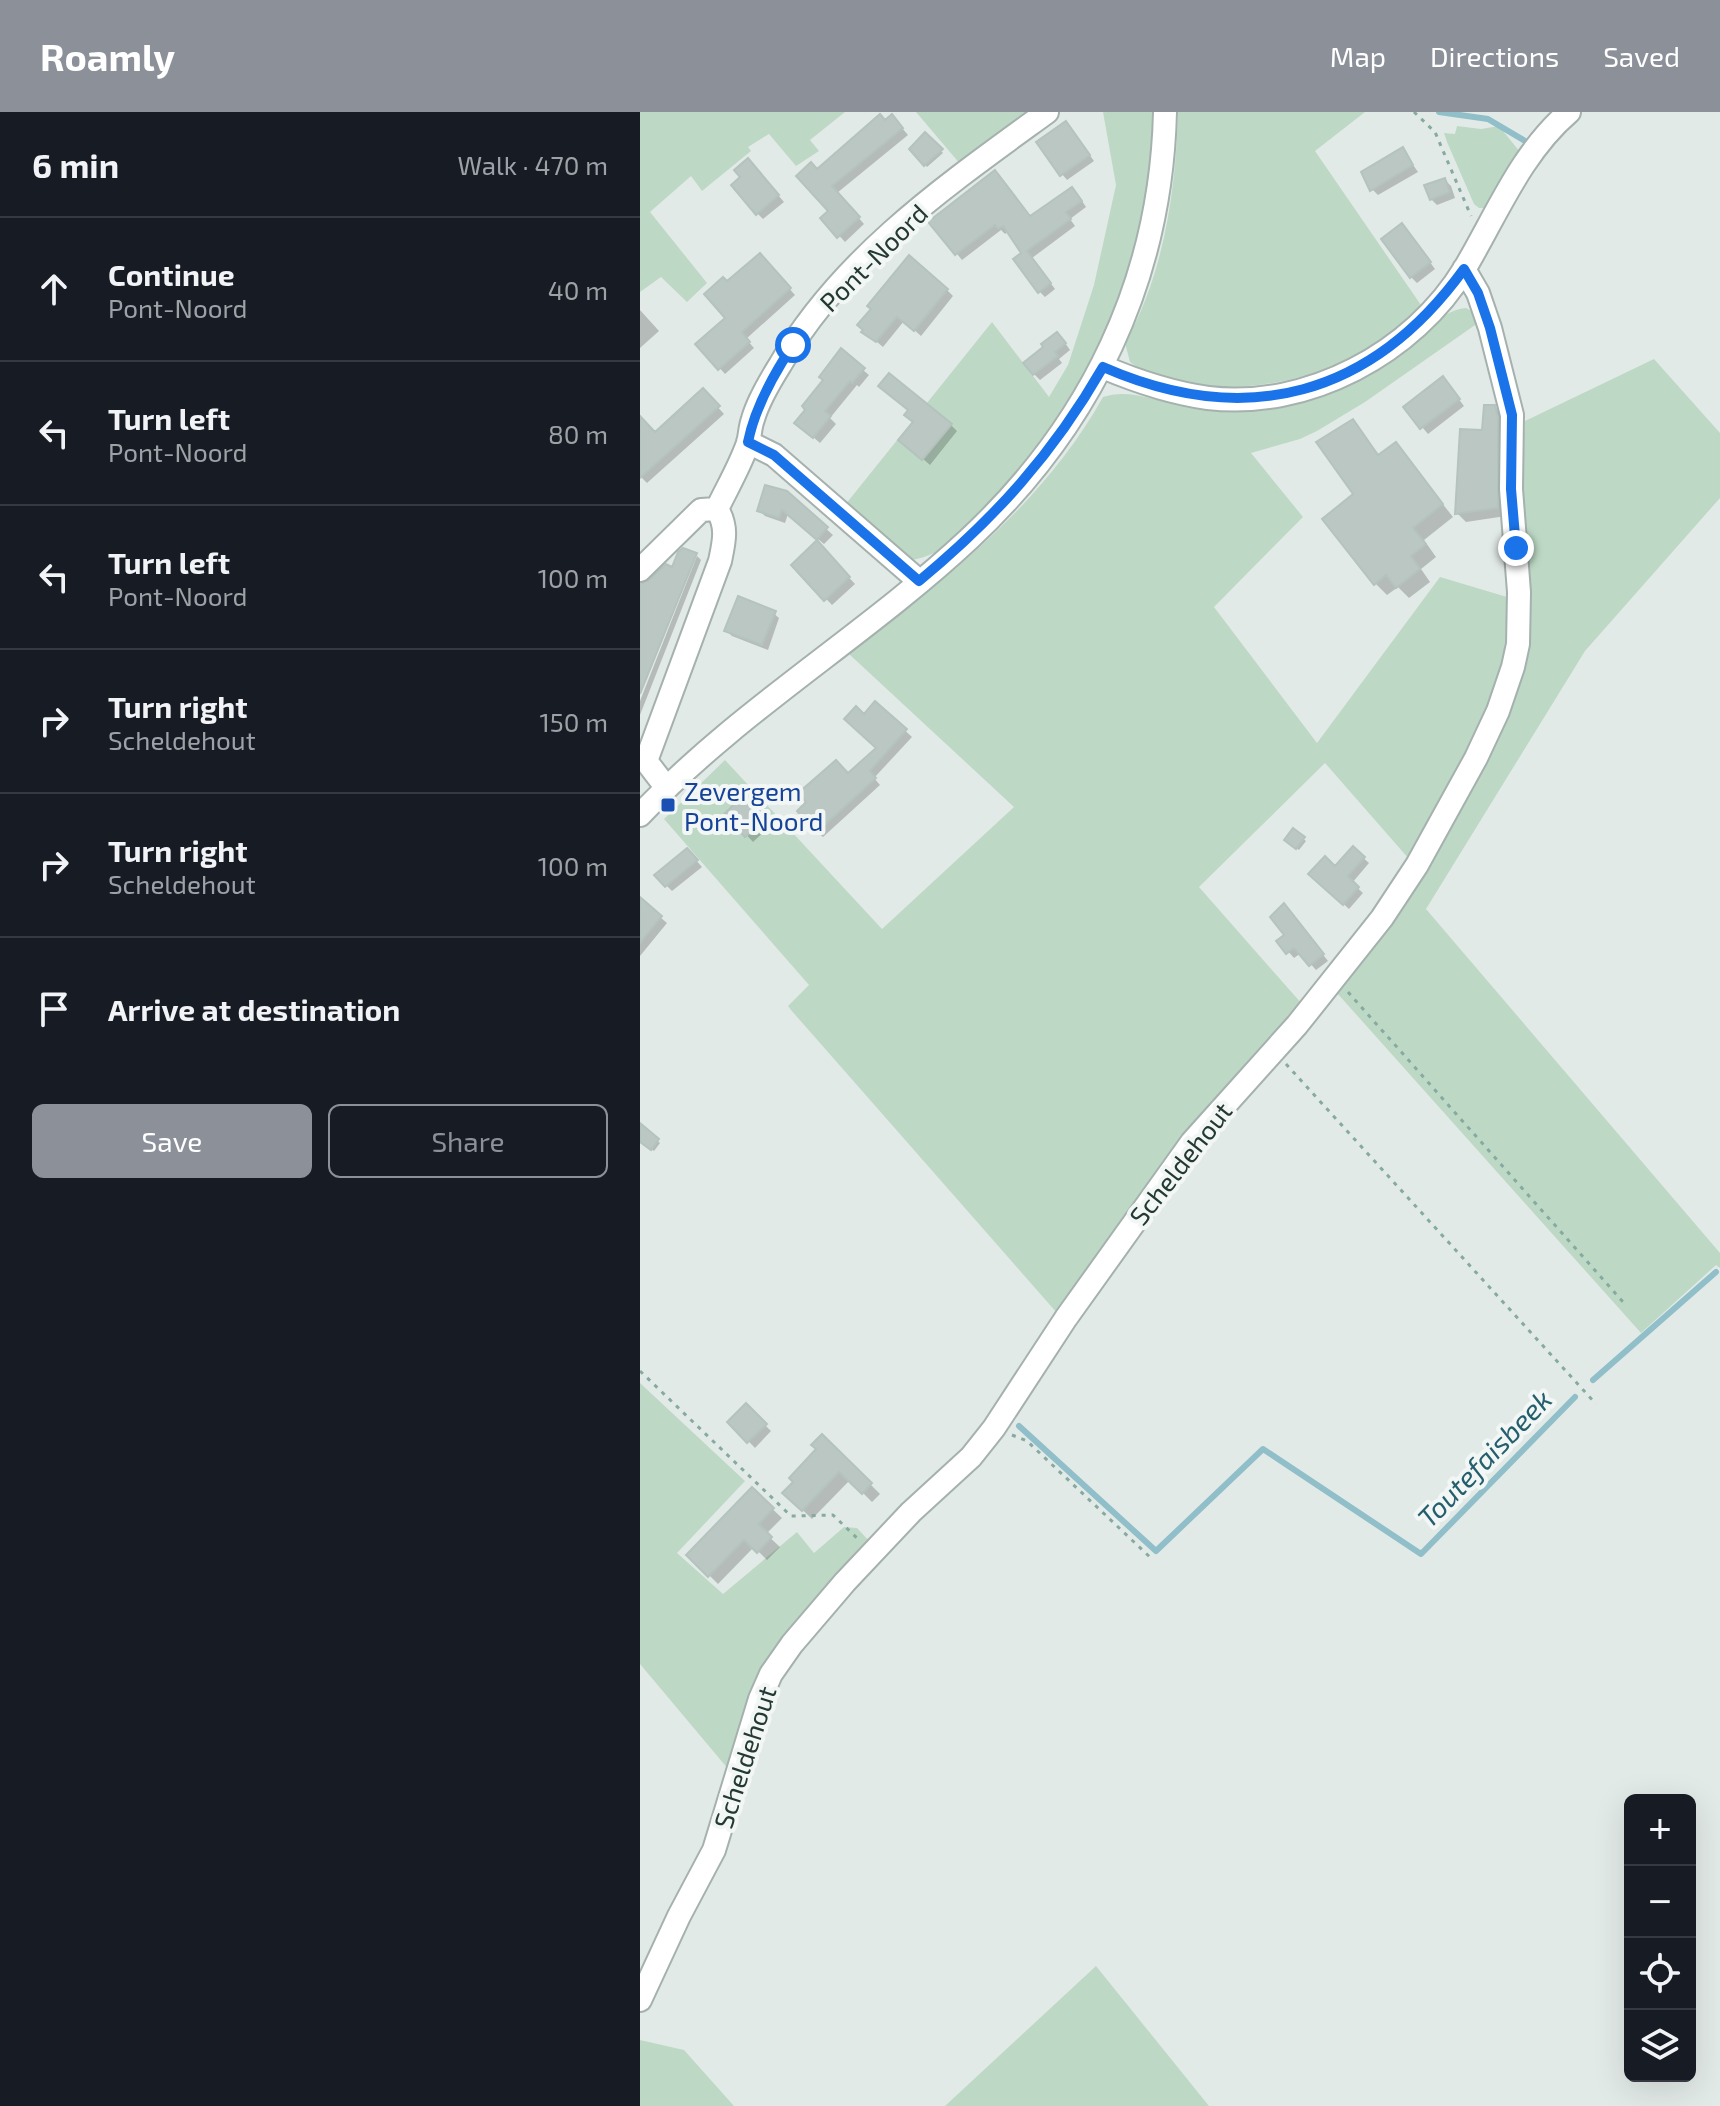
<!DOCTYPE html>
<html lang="en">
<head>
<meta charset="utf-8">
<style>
	body { margin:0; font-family:"Exo 2",sans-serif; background:#242831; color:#f1f3f6 }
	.controls { position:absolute; right:24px; bottom:24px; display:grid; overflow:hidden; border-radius:12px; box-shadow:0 8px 32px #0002 }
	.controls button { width:72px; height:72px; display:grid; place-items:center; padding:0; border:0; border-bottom:2px solid #363941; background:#171b24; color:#f1f3f6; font:40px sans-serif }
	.stop { position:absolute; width:24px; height:24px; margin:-18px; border:6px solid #1a73e8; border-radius:50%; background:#fff }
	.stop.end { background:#1a73e8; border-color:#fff; box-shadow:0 2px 8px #0008 }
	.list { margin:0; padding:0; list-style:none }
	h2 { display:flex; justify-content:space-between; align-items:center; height:104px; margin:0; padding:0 32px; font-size:34px }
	h2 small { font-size:26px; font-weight:400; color:#9ea1a6 }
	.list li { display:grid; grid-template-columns:52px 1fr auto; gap:24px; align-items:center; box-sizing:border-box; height:144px; padding:0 32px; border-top:2px solid #363941 }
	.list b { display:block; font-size:30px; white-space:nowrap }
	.list p { margin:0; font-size:26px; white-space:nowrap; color:#9ea1a6 }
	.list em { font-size:26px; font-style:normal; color:#9ea1a6 }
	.actions { display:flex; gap:16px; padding:24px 32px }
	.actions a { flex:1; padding:18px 0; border:2px solid #8c9099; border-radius:12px; text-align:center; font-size:28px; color:#8c9099 }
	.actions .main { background:#8c9099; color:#fff }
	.icon { flex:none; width:44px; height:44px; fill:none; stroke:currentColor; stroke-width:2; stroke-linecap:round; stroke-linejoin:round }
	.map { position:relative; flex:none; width:1080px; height:1994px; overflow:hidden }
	header { display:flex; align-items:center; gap:48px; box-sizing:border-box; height:112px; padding:0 40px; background:#8c9099; color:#fff }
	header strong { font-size:38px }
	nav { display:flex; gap:44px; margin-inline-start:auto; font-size:28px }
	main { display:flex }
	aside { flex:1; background:#171b24 }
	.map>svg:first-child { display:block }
	.green { fill:#bdd9c5 }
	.shadow { fill:#0003 }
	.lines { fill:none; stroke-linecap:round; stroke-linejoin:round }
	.stream { stroke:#90bec9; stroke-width:6 }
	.building { fill:#bac7c3; stroke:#b5c3be; stroke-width:2 }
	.minor-casing { stroke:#a5b1ae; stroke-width:26 }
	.path { stroke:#86aaa0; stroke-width:3; stroke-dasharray:4 6; stroke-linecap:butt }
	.minor { stroke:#fff; stroke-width:22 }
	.route { stroke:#1a73e8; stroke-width:10 }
	.transit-dot { fill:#1a4fb4; stroke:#f2f7f5; stroke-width:3 }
	.labels { text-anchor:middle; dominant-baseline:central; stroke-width:8; stroke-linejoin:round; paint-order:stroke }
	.street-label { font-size:26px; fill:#243934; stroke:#f2f7f5 }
	.transit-label { font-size:26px; fill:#164399; stroke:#f2f7f5; text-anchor:start }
	.water-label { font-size:28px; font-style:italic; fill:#255f6e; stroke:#f2f7f5 }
</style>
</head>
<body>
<header>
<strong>Roamly</strong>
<nav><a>Map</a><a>Directions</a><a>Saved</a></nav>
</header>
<main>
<aside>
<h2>6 min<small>Walk · 470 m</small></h2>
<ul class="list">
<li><svg class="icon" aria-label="ahead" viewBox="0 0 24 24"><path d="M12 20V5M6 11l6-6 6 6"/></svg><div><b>Continue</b><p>Pont-Noord</p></div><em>40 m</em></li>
<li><svg class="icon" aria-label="left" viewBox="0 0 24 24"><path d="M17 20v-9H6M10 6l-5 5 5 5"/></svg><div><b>Turn left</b><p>Pont-Noord</p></div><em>80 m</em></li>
<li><svg class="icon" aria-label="left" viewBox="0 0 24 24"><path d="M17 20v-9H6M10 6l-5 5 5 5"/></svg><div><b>Turn left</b><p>Pont-Noord</p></div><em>100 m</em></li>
<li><svg class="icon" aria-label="right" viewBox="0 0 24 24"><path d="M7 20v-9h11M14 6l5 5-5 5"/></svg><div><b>Turn right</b><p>Scheldehout</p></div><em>150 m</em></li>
<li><svg class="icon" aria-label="right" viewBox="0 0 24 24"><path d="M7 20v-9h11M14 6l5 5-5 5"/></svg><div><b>Turn right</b><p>Scheldehout</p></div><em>100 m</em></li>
<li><svg class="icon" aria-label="arrive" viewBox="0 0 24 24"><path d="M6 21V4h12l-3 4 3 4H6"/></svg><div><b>Arrive at destination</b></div></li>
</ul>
<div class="actions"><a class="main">Save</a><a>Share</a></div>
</aside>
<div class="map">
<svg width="1080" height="1994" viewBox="0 0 1080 1994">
	<rect width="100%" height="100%" fill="#e2eae7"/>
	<path class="green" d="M 0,0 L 205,0 L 170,28 L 179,39 L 156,54 L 129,22 L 108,35 L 111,39 L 62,79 L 51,64 L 10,100 L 67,171 L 47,190 L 21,165 L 0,180 Z
		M 276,0 L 390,0 L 321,53 Z
		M 463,0 L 514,0 C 512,41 510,81 502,121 C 484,221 425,311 357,384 C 332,411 309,442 272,448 L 205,393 L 352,210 L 409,285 L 428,253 L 454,173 L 476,73 Z
		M 538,0 L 725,0 L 675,39 L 783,196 C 769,208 755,221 740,231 C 680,272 551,297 490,250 L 485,231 C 524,162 536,78 538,0 Z
		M 817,14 L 841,17 L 859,14 L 880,40 L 845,96 L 839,96 L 834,92 L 807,30 L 804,21 L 815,22 Z
		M 826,196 L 835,201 L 838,211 L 725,290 L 677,319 L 660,327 L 611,341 L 663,405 L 574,495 L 677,631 L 800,465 L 867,485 C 866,514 866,543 858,571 C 839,633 800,691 769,747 L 685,651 L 559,775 L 662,892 L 545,1023 L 417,1201 L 151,898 L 148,894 L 169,873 L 24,707 L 85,648 L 242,817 L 374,695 L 209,542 C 305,467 402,394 463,285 C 488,276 516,289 541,293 C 576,298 617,302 652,292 C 682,284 715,270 742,255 C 768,240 798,197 826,196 Z
		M 1014,247 L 1080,321 L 1080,386 L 945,539 L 786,797 L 1080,1141 L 1080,1156 L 1076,1153 L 1001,1221 L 697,881 L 751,812 L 785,761 L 865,603 L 885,309 Z
		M 0,1271 L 105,1369 L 37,1441 L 83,1482 L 157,1420 L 174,1441 L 204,1415 L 217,1416 L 230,1430 L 195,1462 L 127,1555 L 89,1658 L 0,1552 Z
		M 456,1854 L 569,1994 L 305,1994 Z
		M 0,1928 L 44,1938 L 94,1994 L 0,1994 Z"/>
	<path class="shadow" d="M 245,10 L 257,10 L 268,23 L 197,81 L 224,112 L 205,130 L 183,106 L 190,100 L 177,59 Z
		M 431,17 L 454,49 L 427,68 L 422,62 Z
		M 285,23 L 303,41 L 287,55 L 272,37 Z
		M 762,37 L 778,60 L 738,83 L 732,77 Z
		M 114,55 L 144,90 L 123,107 L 117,101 Z
		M 805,68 L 811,74 L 815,86 L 797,93 L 791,87 Z
		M 438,83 L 446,95 L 430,107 L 435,114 L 392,146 L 415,177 L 405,185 L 399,179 L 383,141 L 369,119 L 365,122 L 361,118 L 322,148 L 291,110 L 391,106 Z
		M 768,120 L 795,157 L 777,171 L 771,165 Z
		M 119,143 L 155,183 L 106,227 L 114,236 L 85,262 L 58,232 L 88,206 L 88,172 Z
		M 307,178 L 313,184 L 281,224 L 264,209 L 243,235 L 224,219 Z
		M 0,198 L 19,219 L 0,236 Z
		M 423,228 L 430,238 L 419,247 L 422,251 L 400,268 L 394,262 Z
		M 223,258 L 229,263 L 219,275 L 217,273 L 190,306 L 196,312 L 180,331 L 157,311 Z
		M 808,273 L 824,294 L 788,322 L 766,296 Z
		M 63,279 L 84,302 L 7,371 L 0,364 L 0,306 L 15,323 Z
		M 854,295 L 863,304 L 866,404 L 826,410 L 817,401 Z
		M 712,310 L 740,344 L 755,332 L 813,405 L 784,428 L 796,445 L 781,457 L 790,470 L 769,486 L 758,475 L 747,483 L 735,471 L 716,382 Z
		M 311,313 L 317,319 L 290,353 L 267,333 Z
		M 146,381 L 193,423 L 184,432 L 148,402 L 145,411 L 125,404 L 119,398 Z
		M 177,431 L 215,472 L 192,493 L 154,453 Z
		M 57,444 L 61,448 L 0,603 L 0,589 Z
		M 132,500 L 139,506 L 128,538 L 92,524 L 86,518 Z
		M 236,592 L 272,625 L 234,666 L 240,673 L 183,725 L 177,720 L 208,663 L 238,636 L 225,605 Z
		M 104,686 L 130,714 L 113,730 L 87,702 Z
		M 653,719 L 666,729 L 659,738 L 646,728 Z
		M 713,737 L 729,751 L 712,771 L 723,781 L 709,797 L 671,762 L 695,756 Z
		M 47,738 L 62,755 L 32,779 L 17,764 Z
		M 0,788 L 27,811 L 0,844 Z
		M 649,800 L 688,849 L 676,858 L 661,841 L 654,846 L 639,829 L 647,823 Z
		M 6,1019 L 20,1031 L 14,1039 L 0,1028 Z
		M 106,1294 L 131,1319 L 115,1336 L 90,1310 Z
		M 182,1324 L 240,1382 L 232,1390 L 210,1368 L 172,1407 L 145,1381 L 178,1337 Z
		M 112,1378 L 142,1406 L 126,1422 L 140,1435 L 127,1448 L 114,1435 L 78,1472 L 49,1443 Z"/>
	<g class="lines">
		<path class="stream" d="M 799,0 L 848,7 L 885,29
			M 953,1268 L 1076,1160
			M 379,1314 L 516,1439 L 623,1337 L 781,1442 L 935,1285"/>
	</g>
	<path class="building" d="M 240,2 L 245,8 L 252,2 L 263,16 L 192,74 L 220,105 L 197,126 L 180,106 L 188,99 L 156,64 L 171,50 L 177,57 Z
		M 426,9 L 450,43 L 420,64 L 396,30 Z
		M 285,20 L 303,37 L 284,54 L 269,37 Z
		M 763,35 L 773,53 L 730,79 L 721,60 Z
		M 108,46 L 139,83 L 116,103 L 91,73 L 100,65 L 94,58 Z
		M 355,58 L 390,104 L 432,75 L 442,89 L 426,100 L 431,107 L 387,139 L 411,171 L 398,181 L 373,147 L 381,141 L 363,114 L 358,117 L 355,113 L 315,143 L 288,110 Z
		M 805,66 L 810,80 L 790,88 L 784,73 Z
		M 762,111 L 791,150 L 770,166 L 741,127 Z
		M 120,141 L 151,176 L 102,220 L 110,230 L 78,258 L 55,232 L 85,206 L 64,182 L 83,165 L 87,169 Z
		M 269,143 L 308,177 L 274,219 L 257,205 L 236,230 L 221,220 L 223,218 L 217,213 L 231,197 L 227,194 Z
		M 417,220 L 426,231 L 415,240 L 418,244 L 393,263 L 383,251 L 403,235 L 401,232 Z
		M 201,236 L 225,256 L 212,271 L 210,269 L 185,299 L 191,304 L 173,326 L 154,311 L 165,298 L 162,294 L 183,268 L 179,265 Z
		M 249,261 L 312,312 L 282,348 L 258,328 L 273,310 L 264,303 L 268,298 L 238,274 Z
		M 803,264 L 820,287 L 780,317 L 763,295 Z
		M 63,276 L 80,294 L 0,366 L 0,304 L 15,320 Z
		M 844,293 L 855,293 L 858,305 L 858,396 L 815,402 L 820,317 L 842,318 Z
		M 713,307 L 738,343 L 756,330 L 803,392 L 773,416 L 786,432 L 771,444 L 780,457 L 756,476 L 746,463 L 734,473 L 682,407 L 713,382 L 676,330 Z
		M 125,373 L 147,379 L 188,415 L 177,428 L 142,398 L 139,406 L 117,399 Z
		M 177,428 L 210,465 L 184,489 L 151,453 Z
		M 43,436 L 57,441 L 0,582 L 0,472 L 9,468 L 26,452 L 32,455 L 38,440 Z
		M 98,484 L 136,499 L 122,533 L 84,519 Z
		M 235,589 L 267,617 L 230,659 L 236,666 L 176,721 L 157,699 L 166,690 L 158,681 L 196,648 L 208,661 L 236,636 L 204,607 L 216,594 L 224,602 Z
		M 104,683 L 126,707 L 105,725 L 84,702 Z
		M 653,716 L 665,725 L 656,737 L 644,728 Z
		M 713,734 L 725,745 L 708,764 L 719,775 L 703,793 L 668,762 L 685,744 L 695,754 Z
		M 47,736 L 58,748 L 25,775 L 14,763 Z
		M 0,785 L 22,804 L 0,831 Z
		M 644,791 L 684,842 L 669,854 L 654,836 L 646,842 L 636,829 L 644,823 L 630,805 Z
		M 0,1011 L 19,1027 L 11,1038 L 0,1030 Z
		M 106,1291 L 127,1312 L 107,1331 L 87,1310 Z
		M 182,1322 L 232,1371 L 222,1382 L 199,1360 L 162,1399 L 142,1381 L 153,1370 L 149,1366 L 176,1337 L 171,1333 Z
		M 112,1375 L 134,1396 L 119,1412 L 132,1425 L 117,1441 L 104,1428 L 68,1465 L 46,1443 Z"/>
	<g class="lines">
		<defs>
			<path id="minor" d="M 463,255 C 496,269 532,281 568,286 C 667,298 774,241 825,156 C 857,102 881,41 929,0
				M 108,330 L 134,343 L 279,469
				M 77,397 C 87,376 100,354 108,331 C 110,324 110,315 113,307 C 118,289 130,269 140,253 C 202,145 308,72 407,0
				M 0,458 L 61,398 L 77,397
				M 26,675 L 6,649 L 80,449 C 84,430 88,415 77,397
				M 0,703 C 99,598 224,525 329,427 C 451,313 521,168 525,0
				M 0,1888 L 39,1804 L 74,1738 L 120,1587 L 131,1562 L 152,1532 L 205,1470 L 271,1400 L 331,1345 L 354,1316 L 426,1206 L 552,1030 L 657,913 L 742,806 L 777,753 L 836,646 L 858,599 L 873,555 L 878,532 L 879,480 L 871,377 L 872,303 L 850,216 L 838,181 L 824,157"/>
		</defs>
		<use href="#minor" class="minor-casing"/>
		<path class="path" d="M 774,0 L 795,20 L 831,104
			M 708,880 L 984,1191
			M 646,952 L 956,1292
			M 0,1259 L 151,1404 L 193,1403 L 218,1427
			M 372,1323 L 387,1329 L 512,1447"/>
		<use href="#minor" class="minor"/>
	</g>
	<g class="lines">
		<path class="route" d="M 153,233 C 133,263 115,295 108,330 L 134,343 L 279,469 C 355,406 413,342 463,255 C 607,318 732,284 824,157 L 838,181 L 850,216 L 872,303 L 871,377 L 876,436"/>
	</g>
	<rect class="transit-dot" x="20" y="685" width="16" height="16" rx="4"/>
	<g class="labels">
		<g class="street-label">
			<text transform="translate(233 145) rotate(-45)">Pont-Noord</text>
			<text transform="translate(540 1051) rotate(-52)">Scheldehout</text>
			<text transform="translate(104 1645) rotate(-72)">Scheldehout</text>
		</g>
		<g class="transit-label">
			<text x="44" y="678">Zevergem<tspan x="44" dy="30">Pont-Noord</tspan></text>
		</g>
		<g class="water-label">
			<text transform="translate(844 1346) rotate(-46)">Toutefaisbeek</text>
		</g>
	</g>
</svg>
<div class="controls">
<button>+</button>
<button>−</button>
<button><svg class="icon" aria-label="locate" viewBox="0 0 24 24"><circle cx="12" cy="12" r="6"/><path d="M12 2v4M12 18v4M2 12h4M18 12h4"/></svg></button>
<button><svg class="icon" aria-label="layers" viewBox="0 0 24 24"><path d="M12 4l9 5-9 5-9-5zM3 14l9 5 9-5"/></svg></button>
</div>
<div class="stop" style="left:153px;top:233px"></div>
<div class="stop end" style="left:876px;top:436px"></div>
</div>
</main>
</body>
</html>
